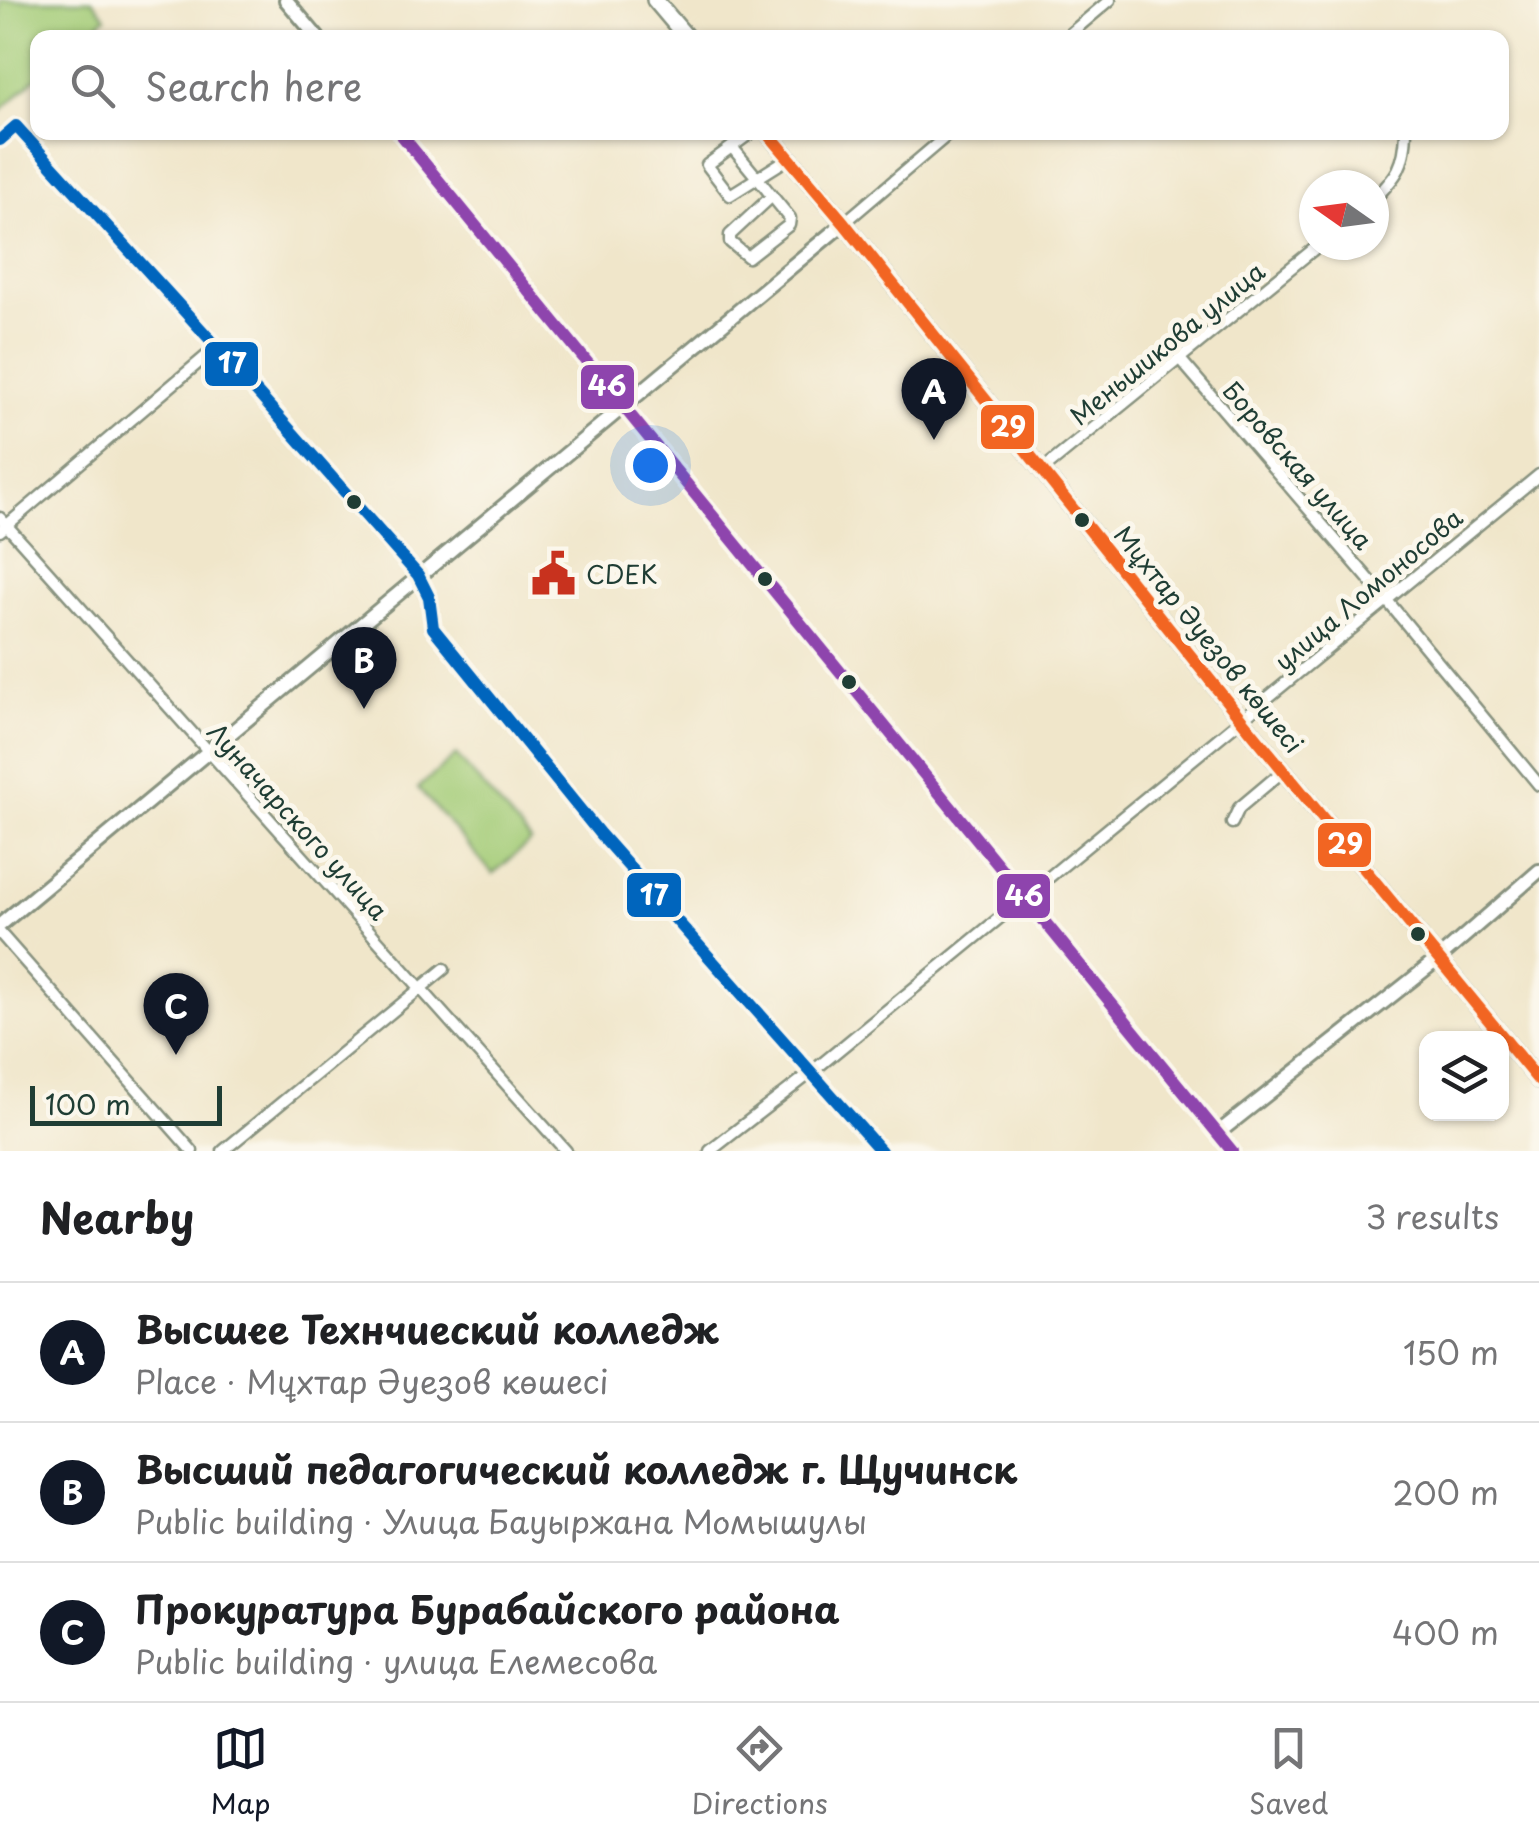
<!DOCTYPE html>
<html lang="en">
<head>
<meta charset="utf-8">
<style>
	body { margin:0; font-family:"Playpen Sans",sans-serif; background:#f6f6f6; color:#202124 }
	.controls { position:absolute; right:30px; bottom:30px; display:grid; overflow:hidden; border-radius:20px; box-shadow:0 2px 8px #0004 }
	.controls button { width:90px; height:90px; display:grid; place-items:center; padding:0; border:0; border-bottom:2px solid #e0e0e0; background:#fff; color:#202124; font:50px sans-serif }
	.compass { position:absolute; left:1299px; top:170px; width:90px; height:90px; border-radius:50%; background:#fff; box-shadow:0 2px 8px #0004; rotate:284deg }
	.scale { position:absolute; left:30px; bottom:25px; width:192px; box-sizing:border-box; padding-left:10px; border:5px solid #1f3d34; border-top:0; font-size:28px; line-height:35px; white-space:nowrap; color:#1f3d34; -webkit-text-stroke:8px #fbf7ec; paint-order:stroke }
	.you { position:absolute; left:650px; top:465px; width:35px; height:35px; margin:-25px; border:8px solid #fff; border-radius:50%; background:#1a73e8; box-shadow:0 0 0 15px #1a73e833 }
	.badge { display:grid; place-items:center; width:65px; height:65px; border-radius:50%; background:#111827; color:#fff; font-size:32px; font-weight:700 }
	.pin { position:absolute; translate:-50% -82px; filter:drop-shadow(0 2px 5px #0008) }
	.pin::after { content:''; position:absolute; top:52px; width:35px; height:30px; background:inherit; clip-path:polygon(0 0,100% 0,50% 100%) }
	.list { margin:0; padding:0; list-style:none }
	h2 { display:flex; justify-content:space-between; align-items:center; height:130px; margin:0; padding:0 40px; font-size:42px }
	h2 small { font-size:32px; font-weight:400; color:#757577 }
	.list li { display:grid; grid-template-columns:65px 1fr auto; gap:30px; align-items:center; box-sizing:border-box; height:140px; padding:0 40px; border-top:2px solid #e0e0e0 }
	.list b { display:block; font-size:38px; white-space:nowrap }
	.list p { margin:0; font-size:32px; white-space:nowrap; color:#757577 }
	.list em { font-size:32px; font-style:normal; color:#757577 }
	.icon { flex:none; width:55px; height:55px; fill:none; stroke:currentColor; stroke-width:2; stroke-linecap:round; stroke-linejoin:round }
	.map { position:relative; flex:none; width:1539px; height:1151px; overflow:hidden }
	.search { position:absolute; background:#fff; box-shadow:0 2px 8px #0004; left:30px; right:30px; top:30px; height:110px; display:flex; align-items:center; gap:25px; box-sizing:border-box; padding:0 35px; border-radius:20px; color:#757577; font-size:38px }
	.sheet { height:550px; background:#fff }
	nav { display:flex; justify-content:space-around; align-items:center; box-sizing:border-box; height:140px; border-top:2px solid #e0e0e0; background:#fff; font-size:28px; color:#757577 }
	nav a { display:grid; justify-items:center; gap:5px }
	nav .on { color:#111827 }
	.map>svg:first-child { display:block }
	.green { fill:#a4cc78; stroke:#628456; stroke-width:2.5 }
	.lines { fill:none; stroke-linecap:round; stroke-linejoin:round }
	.minor-casing { stroke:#88927f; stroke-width:15 }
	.tertiary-casing { stroke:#88927f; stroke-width:18 }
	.secondary-casing { stroke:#88927f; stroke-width:20 }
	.minor { stroke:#fff; stroke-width:10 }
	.tertiary { stroke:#fff; stroke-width:12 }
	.secondary { stroke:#fff; stroke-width:15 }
	.bus-1-casing { stroke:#fbf7ec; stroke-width:20 }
	.bus-2-casing { stroke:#fbf7ec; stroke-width:20 }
	.bus-3-casing { stroke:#fbf7ec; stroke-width:20 }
	.bus-1 { stroke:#f26522; stroke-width:12 }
	.bus-2 { stroke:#8e44ad; stroke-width:12 }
	.bus-3 { stroke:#0065bd; stroke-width:12 }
	.bus-dot { fill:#1f3d34; stroke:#fbf7ec; stroke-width:4 }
	.labels { text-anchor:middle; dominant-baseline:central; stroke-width:10; stroke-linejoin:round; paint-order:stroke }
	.street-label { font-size:25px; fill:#1f3d34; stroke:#fbf7ec }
	.poi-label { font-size:25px; fill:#1f3d34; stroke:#fbf7ec; text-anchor:start }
	.line-badge { stroke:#fbf7ec; stroke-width:4 }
	.badge-label { font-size:28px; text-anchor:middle; font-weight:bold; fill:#fff }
</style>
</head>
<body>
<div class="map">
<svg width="1539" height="1151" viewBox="0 0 1539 1151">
	<rect width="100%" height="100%" fill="#fbf7ec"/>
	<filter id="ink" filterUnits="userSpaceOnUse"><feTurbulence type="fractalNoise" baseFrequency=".01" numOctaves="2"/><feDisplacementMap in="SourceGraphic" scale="20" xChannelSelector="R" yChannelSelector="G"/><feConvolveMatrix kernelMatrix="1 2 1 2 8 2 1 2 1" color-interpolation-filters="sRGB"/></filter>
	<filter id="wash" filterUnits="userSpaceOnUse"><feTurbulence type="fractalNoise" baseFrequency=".0048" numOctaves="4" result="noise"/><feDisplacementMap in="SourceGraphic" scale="40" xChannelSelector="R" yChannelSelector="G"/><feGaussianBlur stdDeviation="2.25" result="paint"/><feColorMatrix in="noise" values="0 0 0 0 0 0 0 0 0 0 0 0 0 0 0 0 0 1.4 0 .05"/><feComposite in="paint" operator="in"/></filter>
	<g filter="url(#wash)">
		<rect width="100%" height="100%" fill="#f0e6ca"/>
		<path class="green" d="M 0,0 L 92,0 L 106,17 L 83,37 L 38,38 L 37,77 L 0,111 Z
			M 456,755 L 531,841 L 493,874 L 418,788 Z"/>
	</g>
	<g filter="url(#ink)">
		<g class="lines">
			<defs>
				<path id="minor" d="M 1065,38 L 1110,0
					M 752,132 L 707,165 L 730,195 L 789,158
					M 0,140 L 16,126 L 217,347 L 418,575 L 429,597 L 433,628 L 600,834 L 881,1151
					M 732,147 L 790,218 L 789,225 L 748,257 L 730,242 L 730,235 L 772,196
					M 1374,199 C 1397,176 1405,166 1406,132
					M 844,223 L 951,132
					M 1179,358 L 1385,598 L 1539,785
					M 1041,471 L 1319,245
					M 0,518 L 566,1151
					M 0,531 L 217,347
					M 1232,823 L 1239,808 L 1283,771
					M 0,933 L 192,1151
					M 223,1151 L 444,969
					M 710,1151 L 813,1071 L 1539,475"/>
				<path id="tertiary" d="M 286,0 L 318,38
					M 399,132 L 1232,1151
					M 0,925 L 844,223
					M 1218,1133 L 1438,959 L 1539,871"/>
				<path id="secondary" d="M 655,0 L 687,38
					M 767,132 L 844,223 L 1242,720 L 1539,1081"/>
			</defs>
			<use href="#minor" class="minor-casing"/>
			<use href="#tertiary" class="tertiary-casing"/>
			<use href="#secondary" class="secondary-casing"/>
			<use href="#minor" class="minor"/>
			<use href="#tertiary" class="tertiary"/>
			<use href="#secondary" class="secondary"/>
			<defs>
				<path id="bus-1" d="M 767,132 L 844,223 L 1242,720 L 1539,1081"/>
				<path id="bus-2" d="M 399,132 L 1232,1151"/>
				<path id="bus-3" d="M 0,140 L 16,126 L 217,347 L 418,575 L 429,597 L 433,628 L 600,834 L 881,1151"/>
			</defs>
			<use href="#bus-1" class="bus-1-casing"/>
			<use href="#bus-2" class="bus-2-casing"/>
			<use href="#bus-3" class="bus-3-casing"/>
			<use href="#bus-1" class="bus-1"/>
			<use href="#bus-2" class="bus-2"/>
			<use href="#bus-3" class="bus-3"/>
		</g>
	</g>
	<defs>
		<symbol id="civic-bare" viewBox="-9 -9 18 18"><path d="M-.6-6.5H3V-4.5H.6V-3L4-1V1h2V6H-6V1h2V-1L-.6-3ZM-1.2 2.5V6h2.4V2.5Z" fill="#c8321e" stroke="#fbf7ec" stroke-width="2.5" paint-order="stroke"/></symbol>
	</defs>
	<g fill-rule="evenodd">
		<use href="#civic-bare" x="522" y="542" width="63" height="63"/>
	</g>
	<g class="bus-dot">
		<circle cx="354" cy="502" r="9"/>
		<circle cx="1082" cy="520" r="9"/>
		<circle cx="765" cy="579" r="9"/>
		<circle cx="849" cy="682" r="9"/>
		<circle cx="1418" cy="934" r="9"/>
	</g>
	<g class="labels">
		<g class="street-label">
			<text transform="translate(1167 343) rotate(-39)">Меньшикова улица</text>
			<text transform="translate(1298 465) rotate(49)">Боровская улица</text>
			<text transform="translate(1368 589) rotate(-40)">улица Ломоносова</text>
			<text transform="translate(1209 639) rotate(51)">Мұхтар Әуезов көшесі</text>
			<text transform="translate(298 821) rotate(48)">Луначарского улица</text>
		</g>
		<g class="poi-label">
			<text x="586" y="574">CDEK</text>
		</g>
	</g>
	<g class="line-badge">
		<rect x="203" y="340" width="57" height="48" rx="10" fill="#0065bd"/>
		<rect x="579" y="363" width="57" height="48" rx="10" fill="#8e44ad"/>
		<rect x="979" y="403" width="57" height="48" rx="10" fill="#f26522"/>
		<rect x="1316" y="821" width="57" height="48" rx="10" fill="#f26522"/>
		<rect x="625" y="871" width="58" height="48" rx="10" fill="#0065bd"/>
		<rect x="995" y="872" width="57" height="48" rx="10" fill="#8e44ad"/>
	</g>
	<g class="badge-label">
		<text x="232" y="373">17</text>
		<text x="607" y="396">46</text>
		<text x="1008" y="437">29</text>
		<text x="1345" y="854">29</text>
		<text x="654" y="905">17</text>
		<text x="1024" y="906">46</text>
	</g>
</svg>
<div class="controls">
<button><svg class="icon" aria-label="layers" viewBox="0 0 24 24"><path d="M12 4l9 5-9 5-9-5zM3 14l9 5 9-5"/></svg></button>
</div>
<svg class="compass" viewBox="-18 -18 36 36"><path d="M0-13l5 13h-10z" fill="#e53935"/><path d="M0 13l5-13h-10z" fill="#757577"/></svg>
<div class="scale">100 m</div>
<div class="you"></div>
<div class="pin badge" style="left:934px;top:440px">A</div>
<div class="pin badge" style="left:364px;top:709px">B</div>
<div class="pin badge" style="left:176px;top:1055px">C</div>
<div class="search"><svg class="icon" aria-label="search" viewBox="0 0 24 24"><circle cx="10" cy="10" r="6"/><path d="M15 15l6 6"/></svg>Search here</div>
</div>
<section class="sheet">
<h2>Nearby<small>3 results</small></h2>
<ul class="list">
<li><span class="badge">A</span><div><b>Высшее Технчиеский колледж</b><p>Place · Мұхтар Әуезов көшесі</p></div><em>150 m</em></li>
<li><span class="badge">B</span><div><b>Высший педагогический колледж г. Щучинск</b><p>Public building · Улица Бауыржана Момышулы</p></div><em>200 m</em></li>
<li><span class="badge">C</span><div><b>Прокуратура Бурабайского района</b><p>Public building · улица Елемесова</p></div><em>400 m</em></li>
</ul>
</section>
<nav>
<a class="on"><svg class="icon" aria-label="map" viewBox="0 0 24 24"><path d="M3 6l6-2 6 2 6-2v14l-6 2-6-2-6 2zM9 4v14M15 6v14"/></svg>Map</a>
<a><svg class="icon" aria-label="directions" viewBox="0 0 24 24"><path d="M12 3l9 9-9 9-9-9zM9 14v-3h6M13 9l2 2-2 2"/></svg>Directions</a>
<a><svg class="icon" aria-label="saved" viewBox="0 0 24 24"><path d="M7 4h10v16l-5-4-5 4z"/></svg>Saved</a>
</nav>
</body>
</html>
